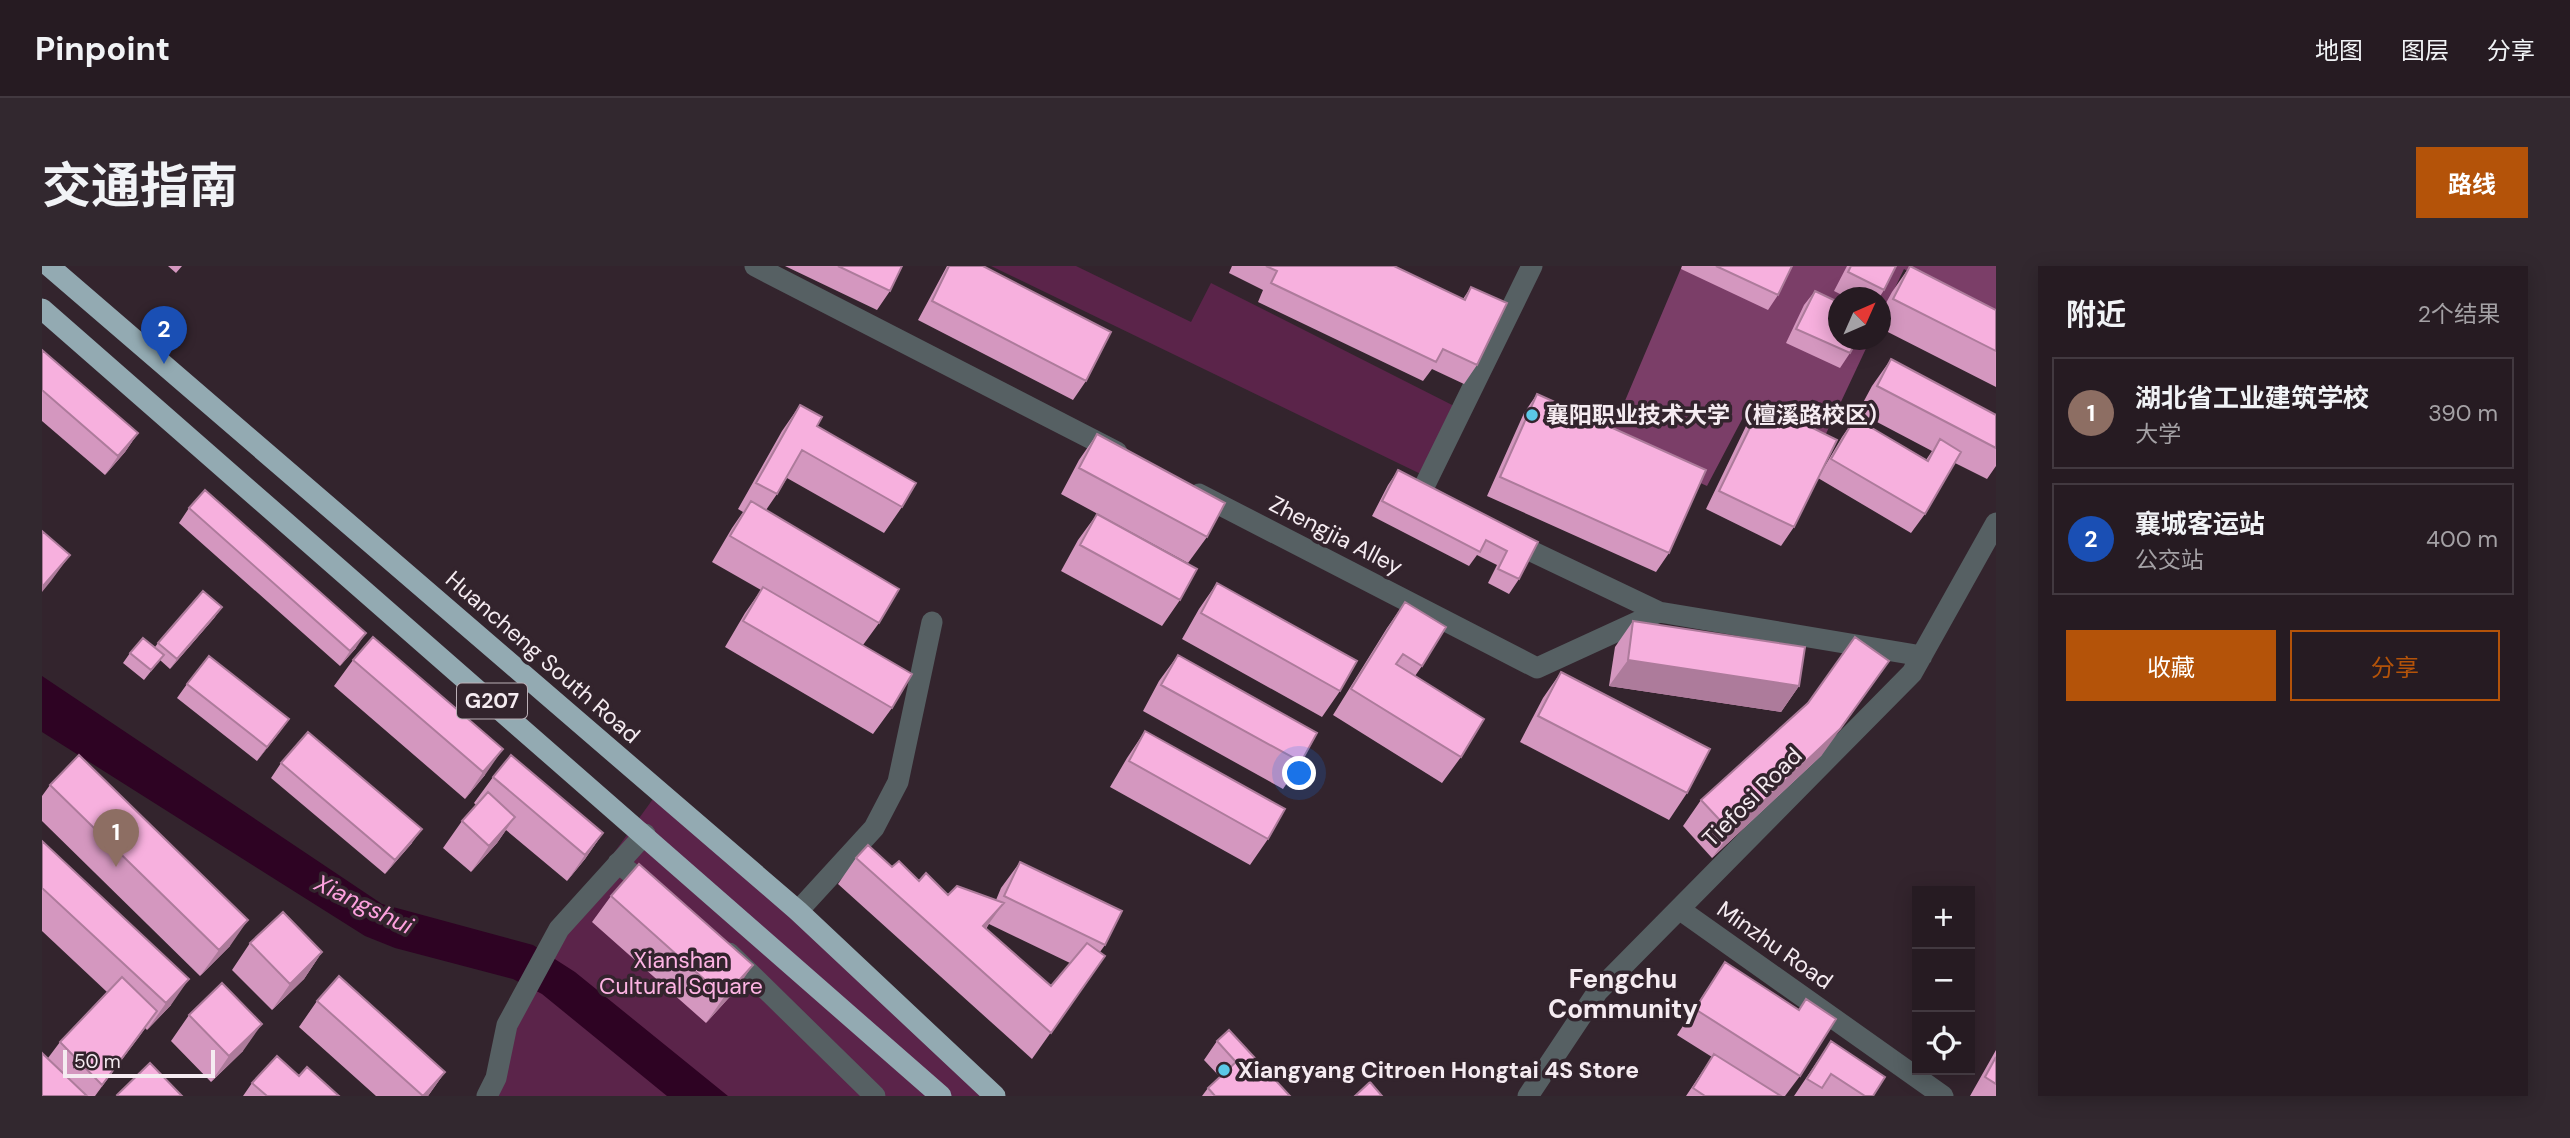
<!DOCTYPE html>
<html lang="zh">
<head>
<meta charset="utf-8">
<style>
	body { margin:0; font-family:"DM Sans","Noto Sans SC",sans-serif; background:#32282f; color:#f1f3f6 }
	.controls { position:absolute; right:21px; bottom:21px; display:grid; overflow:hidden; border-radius:0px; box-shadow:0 4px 18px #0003 }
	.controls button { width:63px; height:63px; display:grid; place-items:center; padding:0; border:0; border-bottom:2px solid #423940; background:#261b22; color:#f1f3f6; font:35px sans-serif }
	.compass { position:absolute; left:1786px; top:21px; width:63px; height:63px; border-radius:50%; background:#261b22; box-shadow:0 4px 18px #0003; rotate:45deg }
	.scale { position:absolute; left:21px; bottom:18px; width:152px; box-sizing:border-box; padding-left:7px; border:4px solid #f5ebf1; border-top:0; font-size:19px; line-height:24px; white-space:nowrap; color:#f5ebf1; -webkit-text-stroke:5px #33242d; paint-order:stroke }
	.you { position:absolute; left:1258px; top:508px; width:24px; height:24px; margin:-18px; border:5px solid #fff; border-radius:50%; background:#1a73e8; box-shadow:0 0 0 10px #1a73e833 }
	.badge { display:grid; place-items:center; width:46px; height:46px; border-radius:50%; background:#b45309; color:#fff; font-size:23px; font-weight:700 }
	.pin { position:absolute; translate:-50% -58px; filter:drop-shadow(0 2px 4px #0008) }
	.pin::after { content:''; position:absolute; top:37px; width:24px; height:21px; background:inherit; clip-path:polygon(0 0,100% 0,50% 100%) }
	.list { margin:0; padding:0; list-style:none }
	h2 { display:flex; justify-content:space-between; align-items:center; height:91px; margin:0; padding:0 28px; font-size:30px }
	h2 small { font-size:23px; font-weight:400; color:#a4a1a5 }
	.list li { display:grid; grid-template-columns:46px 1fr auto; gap:21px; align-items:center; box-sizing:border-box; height:112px; margin:0 14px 14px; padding:0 14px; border:2px solid #423940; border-radius:0px }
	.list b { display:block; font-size:26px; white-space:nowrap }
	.list p { margin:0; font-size:23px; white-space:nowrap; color:#a4a1a5 }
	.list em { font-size:23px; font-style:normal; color:#a4a1a5 }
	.actions { display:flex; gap:14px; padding:21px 28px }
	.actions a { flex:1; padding:16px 0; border:2px solid #b45309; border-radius:0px; text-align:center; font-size:24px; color:#b45309 }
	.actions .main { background:#b45309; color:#fff }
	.icon { flex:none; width:38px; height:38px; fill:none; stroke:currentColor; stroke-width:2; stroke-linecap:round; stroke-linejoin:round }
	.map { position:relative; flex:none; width:1954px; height:830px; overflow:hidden; border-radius:0px }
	header { display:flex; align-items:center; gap:42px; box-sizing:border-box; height:98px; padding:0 35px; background:#261b22; border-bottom:2px solid #423940 }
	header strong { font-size:33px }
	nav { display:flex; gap:38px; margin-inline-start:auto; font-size:24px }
	.intro { display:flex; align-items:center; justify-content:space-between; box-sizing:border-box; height:168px; padding:0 42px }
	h1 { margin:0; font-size:49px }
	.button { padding:18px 32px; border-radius:0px; background:#b45309; color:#fff; font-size:24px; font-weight:700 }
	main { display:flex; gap:42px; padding:0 42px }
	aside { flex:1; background:#261b22; border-radius:0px; box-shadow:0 4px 18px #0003 }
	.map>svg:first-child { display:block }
	.green { fill:#5b244a }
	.forest { fill:#7b3e68 }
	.water { fill:#2e0323 }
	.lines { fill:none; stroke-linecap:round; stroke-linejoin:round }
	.minor { stroke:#566063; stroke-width:21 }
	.highway { stroke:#93aab2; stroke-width:21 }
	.wall { fill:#d497bf; fill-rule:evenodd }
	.shaded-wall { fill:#ad7b9b }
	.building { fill:#f7b0de; stroke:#ad7b9b; stroke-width:2 }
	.poi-dot { fill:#5bc8e7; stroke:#33242d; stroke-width:2.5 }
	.labels { text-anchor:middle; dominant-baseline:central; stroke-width:7; stroke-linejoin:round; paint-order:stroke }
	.shield { fill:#33242d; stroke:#bbafb6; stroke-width:2 }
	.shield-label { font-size:21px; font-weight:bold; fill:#f5ebf1 }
	.poi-label { font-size:23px; font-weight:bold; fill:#f5ebf1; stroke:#33242d; text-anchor:start }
	.street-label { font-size:23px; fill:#f5ebf1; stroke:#33242d }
	.park-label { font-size:23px; fill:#fdb3e3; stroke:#33242d }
	.water-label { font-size:24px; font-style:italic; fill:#fda1de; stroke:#33242d }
	.quarter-label { font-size:26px; font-weight:bold; fill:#f5ebf1; stroke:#33242d }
</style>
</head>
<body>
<header>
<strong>Pinpoint</strong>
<nav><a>地图</a><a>图层</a><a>分享</a></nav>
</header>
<div class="intro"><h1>交通指南</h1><a class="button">路线</a></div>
<main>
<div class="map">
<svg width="1954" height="830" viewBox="0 0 1954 830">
	<rect width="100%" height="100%" fill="#33242d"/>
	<path class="green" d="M 949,0 L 1034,0 L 1149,56 L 1169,17 L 1420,144 L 1387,212 Z
		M 616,526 L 953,830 L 445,830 L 517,663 Z"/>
	<path class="forest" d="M 1640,0 L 1954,0 L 1954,53 L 1862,3 L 1839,51 L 1839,32 L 1797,32 L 1797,74 L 1828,74 L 1782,172 L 1707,140 L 1665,220 L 1566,175 Z"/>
	<path class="water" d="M 0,410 L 340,638 L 491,679 L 533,706 L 686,830 L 625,830 L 500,728 L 471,713 L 353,682 L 323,670 L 0,466 Z"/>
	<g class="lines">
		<path class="minor" d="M 713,0 L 1075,186
			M 1157,228 L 1495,402 L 1617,346 L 1880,390
			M 1389,237 L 1377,231 L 1490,0
			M 1466,274 L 1617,346
			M 576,597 L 611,624
			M 1637,643 L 1901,830
			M 756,645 L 832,562 L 856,516 L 890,356
			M 687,687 L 833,830
			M 445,830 L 454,812 L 465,759 L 517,663 L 603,568
			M 1486,830 L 1556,725 L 1870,407 L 1954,257"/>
		<path class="highway" d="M 7,0 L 756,645 L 953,830
			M 0,43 L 899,830"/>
	</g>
	<path class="wall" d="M 126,0 L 140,0 L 134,7 Z
		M 743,0 L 860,0 L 848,25 L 835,44 Z
		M 905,0 L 941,0 L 1044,115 L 1031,134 L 876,54 Z
		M 1190,0 L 1352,0 L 1421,33 L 1429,21 L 1435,99 L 1422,118 L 1390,103 L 1381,115 L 1216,36 L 1221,24 L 1187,7 Z
		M 1640,0 L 1750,0 L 1736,29 L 1726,44 L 1639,3 Z
		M 1805,0 L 1854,0 L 1842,24 L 1837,32 L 1806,32 L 1792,25 Z
		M 1868,0 L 1954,44 L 1954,121 L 1838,62 L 1838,48 L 1850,26 Z
		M 1773,25 L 1808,87 L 1798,102 L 1744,77 L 1762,39 Z
		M 0,84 L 96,167 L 83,186 L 63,209 L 0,155 Z
		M 1849,93 L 1954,149 L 1954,200 L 1945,213 L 1913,197 L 1883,248 L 1869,267 L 1776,212 L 1752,261 L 1739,280 L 1664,243 L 1706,156 L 1720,137 L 1780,205 L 1800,171 L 1813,152 L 1884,194 L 1890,185 L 1816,146 L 1830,120 Z
		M 1495,128 L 1627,287 L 1614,306 L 1445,230 L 1482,147 Z
		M 758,139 L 775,160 L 860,241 L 842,267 L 745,212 L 735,228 L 724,244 L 837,357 L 821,379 L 850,442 L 831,468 L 683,381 L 703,347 L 719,324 L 670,296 L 690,262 L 701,246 L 696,243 L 740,165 Z
		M 1055,168 L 1165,271 L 1146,297 L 1019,228 L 1037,194 Z
		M 1356,204 L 1496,276 L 1477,313 L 1467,328 L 1446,317 L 1455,299 L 1435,289 L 1427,300 L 1330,250 L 1346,219 Z
		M 147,242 L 314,382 L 298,400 L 137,257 Z
		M 1055,248 L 1138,334 L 1120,360 L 1019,305 L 1036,274 Z
		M 1175,317 L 1298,425 L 1280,451 L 1140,373 L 1157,343 Z
		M 1363,336 L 1380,400 L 1373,410 L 1419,491 L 1400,517 L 1291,449 L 1345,362 Z
		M 173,351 L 128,403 L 118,394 L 102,414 L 81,397 L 88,387 L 113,381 L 116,377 Z
		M 1591,355 L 1757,420 L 1739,446 L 1567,420 L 1573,381 Z
		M 331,371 L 443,509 L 423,533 L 292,420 L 311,394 Z
		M 1136,389 L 1259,496 L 1241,523 L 1101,445 L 1117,415 Z
		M 1519,406 L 1645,527 L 1627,554 L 1478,476 L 1501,432 Z
		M 145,418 L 247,453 L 215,495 L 135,432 Z
		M 1103,465 L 1226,573 L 1208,599 L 1068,521 L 1085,492 Z
		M 1780,489 L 1670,592 L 1641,560 L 1659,534 Z
		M 239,497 L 370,577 L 343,608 L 229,512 Z
		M 451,511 L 561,567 L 543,593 L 525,615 L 464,564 L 455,577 L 429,606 L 401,582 L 420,555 L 434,539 L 432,537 Z
		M 8,519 L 188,680 L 158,710 L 0,555 L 0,530 Z
		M 0,575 L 129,739 L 105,764 L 103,762 L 53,830 L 0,830 L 6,792 L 18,776 L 65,726 L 0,665 Z
		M 814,592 L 850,601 L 906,629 L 954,634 L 959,622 L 978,596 L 1063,679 L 1058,686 L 1063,690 L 990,793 L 796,618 ZM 947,658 L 1028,697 L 1009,720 L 944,663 Z
		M 569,630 L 693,725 L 664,757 L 550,656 Z
		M 208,677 L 280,686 L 262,713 L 230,744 L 190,704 Z
		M 1683,696 L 1757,744 L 1764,733 L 1758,810 L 1743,830 L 1644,830 L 1670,791 L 1635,769 Z
		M 275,735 L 403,806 L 386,830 L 334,830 L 257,761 Z
		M 147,749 L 201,785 L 169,816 L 129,775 Z
		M 1175,775 L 1248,830 L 1160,830 L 1166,822 L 1178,811 L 1162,794 Z
		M 1789,775 L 1831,830 L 1752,830 Z
		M 1954,784 L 1954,830 L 1928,830 Z
		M 257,810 L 297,830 L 201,830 L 210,817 Z"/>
	<path class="shaded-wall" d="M 96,167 L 83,186 L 63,209 L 76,190 Z
		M 28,289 L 9,315 L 0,326 L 0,321 Z
		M 180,341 L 173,351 L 128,403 L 135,393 Z
		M 324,367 L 314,382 L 298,400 L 308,385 Z
		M 1586,394 L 1757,420 L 1739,446 L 1567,420 Z
		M 1847,395 L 1780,489 L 1670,592 L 1689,566 Z
		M 247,453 L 237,467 L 215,495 L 225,481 Z
		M 461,483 L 443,509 L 423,533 L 441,506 Z
		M 473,551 L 455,577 L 429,606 L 447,580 Z
		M 380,563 L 370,577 L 343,608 L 353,594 Z
		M 561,567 L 543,593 L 525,615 L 543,589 Z
		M 962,637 L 943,663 L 941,660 Z
		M 206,654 L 188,680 L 158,710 L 177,684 Z
		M 280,686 L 262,713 L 230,744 L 248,718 Z
		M 711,699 L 693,725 L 664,757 L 682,731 Z
		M 147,713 L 129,739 L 105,764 L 124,737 Z
		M 115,745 L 97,771 L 52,830 Z
		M 220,758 L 201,785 L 169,816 L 187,790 Z
		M 403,806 L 386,830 L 381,830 Z"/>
	<path class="building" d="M 796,0 L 860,0 L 848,25 Z
		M 907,0 L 941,0 L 1069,66 L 1044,115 L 890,35 Z
		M 1224,0 L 1352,0 L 1423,34 L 1429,21 L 1465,37 L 1435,99 L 1401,83 L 1394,96 L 1229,17 L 1235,5 Z
		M 1674,0 L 1750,0 L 1736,29 Z
		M 1809,0 L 1854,0 L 1842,24 L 1806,6 Z
		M 1868,0 L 1954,44 L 1954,85 L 1851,33 Z
		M 1773,25 L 1796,36 L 1796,74 L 1815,74 L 1808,87 L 1754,63 Z
		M 0,84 L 96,167 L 76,190 L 0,124 Z
		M 1849,93 L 1954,149 L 1954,182 L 1835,120 Z
		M 1495,128 L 1664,204 L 1627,287 L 1458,211 Z
		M 1720,137 L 1795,174 L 1752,261 L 1677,225 Z
		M 758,139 L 780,151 L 775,160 L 874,217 L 860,241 L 760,184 L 735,228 L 714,217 Z
		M 1813,152 L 1886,195 L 1898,173 L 1919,186 L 1883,248 L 1789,193 Z
		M 1055,168 L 1183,237 L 1165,271 L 1037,202 Z
		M 1356,204 L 1496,276 L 1477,313 L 1456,303 L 1465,285 L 1444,274 L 1438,286 L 1340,235 Z
		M 163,224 L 324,367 L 308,385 L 147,242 Z
		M 709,235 L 857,323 L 837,357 L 688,270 Z
		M 1055,248 L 1155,303 L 1138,334 L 1038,279 Z
		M 0,265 L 28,289 L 0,321 Z
		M 1175,317 L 1315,395 L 1298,425 L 1159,347 Z
		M 721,321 L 870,408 L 850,442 L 701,355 Z
		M 161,325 L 180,341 L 135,393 L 116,377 Z
		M 1363,336 L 1404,361 L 1380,400 L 1361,388 L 1354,398 L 1442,453 L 1419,491 L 1309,423 Z
		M 1591,355 L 1763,381 L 1757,420 L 1586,394 Z
		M 331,371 L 461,483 L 441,506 L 311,394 Z
		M 1813,371 L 1847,395 L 1798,463 L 1689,566 L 1659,534 L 1766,437 Z
		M 101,372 L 122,389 L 109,404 L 88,387 Z
		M 1136,389 L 1275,467 L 1259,496 L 1119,419 Z
		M 167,390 L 247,453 L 225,481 L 145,418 Z
		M 1519,406 L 1668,483 L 1645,527 L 1496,450 Z
		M 1103,465 L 1243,543 L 1226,573 L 1087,495 Z
		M 266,466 L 380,563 L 353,594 L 239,497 Z
		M 37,489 L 206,654 L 177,684 L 8,519 Z
		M 469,489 L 561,567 L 543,589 L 451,511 Z
		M 446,526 L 473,551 L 447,580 L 420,555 Z
		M 0,575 L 147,713 L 124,737 L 0,622 Z
		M 826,579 L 850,601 L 857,595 L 877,615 L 884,607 L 906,629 L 915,620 L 962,637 L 941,660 L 1009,720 L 1045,677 L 1063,690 L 1009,767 L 814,592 Z
		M 978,596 L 1080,645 L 1063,679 L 962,630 Z
		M 597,598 L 711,699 L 682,731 L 569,630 Z
		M 241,646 L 280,686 L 248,718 L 208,677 Z
		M 1683,696 L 1757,744 L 1764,733 L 1794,753 L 1758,810 L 1653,743 Z
		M 297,710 L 403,806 L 381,830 L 275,735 Z
		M 80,711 L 115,745 L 60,819 L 18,776 Z
		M 180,717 L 220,758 L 187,790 L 147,749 Z
		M 1187,764 L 1248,830 L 1173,830 L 1166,822 L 1194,796 L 1175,775 Z
		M 1789,775 L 1843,811 L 1831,830 L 1823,830 L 1789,808 L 1780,822 L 1765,813 Z
		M 0,787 L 45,830 L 0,830 Z
		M 1672,788 L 1739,830 L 1663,830 L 1651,822 Z
		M 235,790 L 257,810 L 265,801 L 297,830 L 225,830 L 210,817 Z
		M 1954,791 L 1954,818 L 1943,811 Z
		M 108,797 L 140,830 L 76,830 L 75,829 Z
		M 1328,816 L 1340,830 L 1313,830 Z"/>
	<g class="poi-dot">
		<circle cx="1490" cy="149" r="7"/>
		<circle cx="1182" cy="804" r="7"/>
	</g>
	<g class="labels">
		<rect class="shield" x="415" y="417.5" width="70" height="35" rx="5"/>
		<g class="shield-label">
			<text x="450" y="435">G207</text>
		</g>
		<g class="poi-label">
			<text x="1504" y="149">襄阳职业技术大学（檀溪路校区）</text>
			<text x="1196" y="804">Xiangyang Citroen Hongtai 4S Store</text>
		</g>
		<g class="street-label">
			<text transform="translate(1294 269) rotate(27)">Zhengjia Alley</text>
			<text transform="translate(501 391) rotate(41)">Huancheng South Road</text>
			<text transform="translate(1710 531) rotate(-45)">Tiefosi Road</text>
			<text transform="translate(1733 679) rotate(35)">Minzhu Road</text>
		</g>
		<g class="park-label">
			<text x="639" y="694">Xianshan<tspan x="639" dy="26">Cultural Square</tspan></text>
		</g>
		<g class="water-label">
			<text transform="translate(322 638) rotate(26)">Xiangshui</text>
		</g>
		<g class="quarter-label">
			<text x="1581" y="713">Fengchu<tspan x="1581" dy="30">Community</tspan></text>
		</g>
	</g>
</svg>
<div class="controls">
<button>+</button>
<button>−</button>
<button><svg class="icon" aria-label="locate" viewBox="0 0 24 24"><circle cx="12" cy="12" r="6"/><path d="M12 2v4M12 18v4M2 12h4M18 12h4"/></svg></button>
</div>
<svg class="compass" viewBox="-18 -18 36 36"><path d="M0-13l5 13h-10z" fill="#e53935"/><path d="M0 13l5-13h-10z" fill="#a4a1a5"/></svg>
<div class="scale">50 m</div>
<div class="you"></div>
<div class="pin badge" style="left:74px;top:601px;background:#8d6e63">1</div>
<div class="pin badge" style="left:122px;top:98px;background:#1a4fb4">2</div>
</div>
<aside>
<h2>附近<small>2个结果</small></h2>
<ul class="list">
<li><span class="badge" style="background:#8d6e63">1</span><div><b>湖北省工业建筑学校</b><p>大学</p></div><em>390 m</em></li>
<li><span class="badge" style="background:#1a4fb4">2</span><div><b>襄城客运站</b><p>公交站</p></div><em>400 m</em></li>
</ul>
<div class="actions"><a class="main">收藏</a><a>分享</a></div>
</aside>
</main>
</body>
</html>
